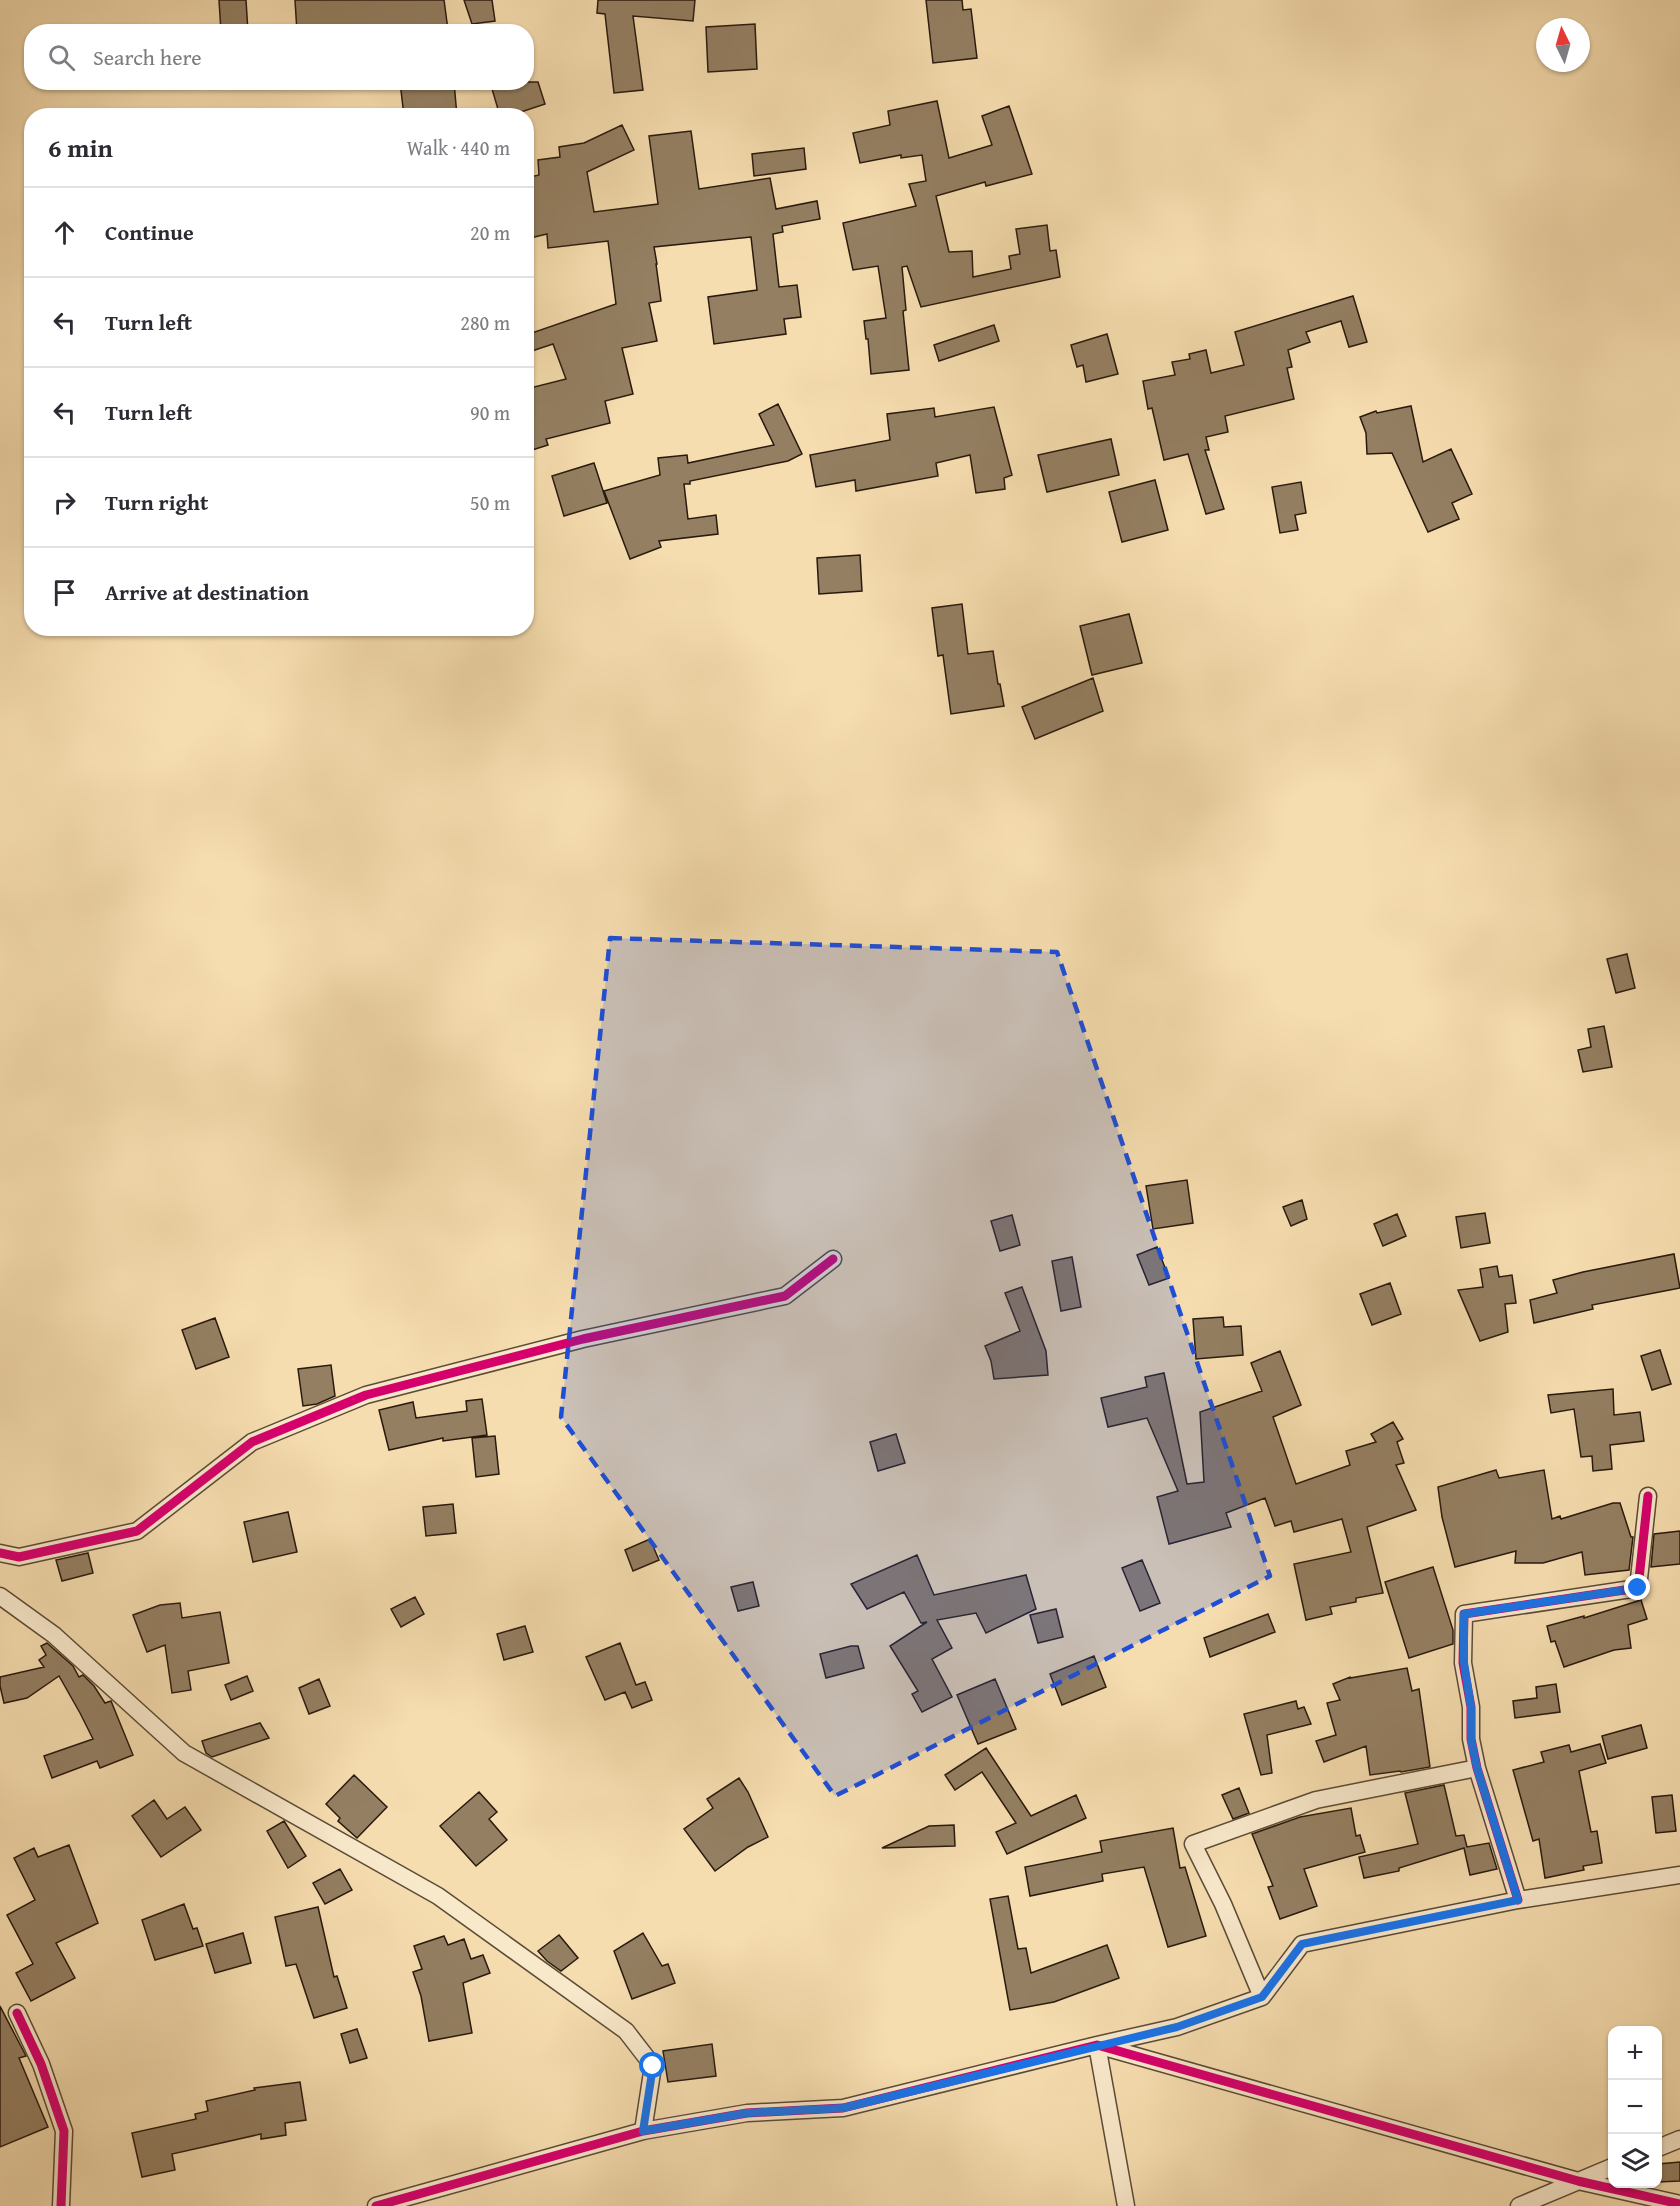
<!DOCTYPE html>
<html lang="en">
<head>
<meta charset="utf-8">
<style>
	body { margin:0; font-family:"Gentium Book Plus",serif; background:#f2f2f3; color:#2b2b33 }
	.controls { position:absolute; right:18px; bottom:18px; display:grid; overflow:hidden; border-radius:12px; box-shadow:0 2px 4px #0004 }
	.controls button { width:54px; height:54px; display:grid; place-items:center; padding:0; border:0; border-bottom:2px solid #e1e1e2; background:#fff; color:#2b2b33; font:30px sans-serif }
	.compass { position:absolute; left:1536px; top:18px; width:54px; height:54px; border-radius:50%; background:#fff; box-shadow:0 2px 4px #0004; rotate:355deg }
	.stop { position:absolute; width:18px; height:18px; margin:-14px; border:4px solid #1a73e8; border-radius:50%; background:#fff }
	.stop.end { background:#1a73e8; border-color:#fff; box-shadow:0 2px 6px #0008 }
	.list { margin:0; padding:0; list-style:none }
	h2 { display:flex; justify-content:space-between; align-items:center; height:78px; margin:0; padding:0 24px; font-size:26px }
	h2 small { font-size:20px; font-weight:400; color:#7c7c81 }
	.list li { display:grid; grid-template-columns:39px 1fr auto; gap:18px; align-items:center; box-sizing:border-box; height:90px; padding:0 24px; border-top:2px solid #e1e1e2 }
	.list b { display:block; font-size:22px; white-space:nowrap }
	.list em { font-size:20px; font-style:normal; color:#7c7c81 }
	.icon { flex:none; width:33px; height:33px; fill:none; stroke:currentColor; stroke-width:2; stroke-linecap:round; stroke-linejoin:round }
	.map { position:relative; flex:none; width:1680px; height:2206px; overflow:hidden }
	.search { position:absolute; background:#fff; box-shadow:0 2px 4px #0004; left:24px; top:24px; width:510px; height:66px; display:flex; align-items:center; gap:15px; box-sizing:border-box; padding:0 21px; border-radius:24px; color:#7c7c81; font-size:22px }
	.panel { position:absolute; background:#fff; box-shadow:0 2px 4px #0004; left:24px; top:108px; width:510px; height:528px; border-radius:24px }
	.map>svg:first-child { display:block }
	.building { fill:#947f62; stroke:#291a0e; stroke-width:1.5 }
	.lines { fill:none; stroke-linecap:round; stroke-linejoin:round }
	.minor-casing { stroke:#5c4b36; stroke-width:19 }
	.minor { stroke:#f9e9cb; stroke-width:16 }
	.cycleway-casing { stroke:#f9e9cb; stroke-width:13 }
	.cycleway { stroke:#d6006c; stroke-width:9 }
	.route { stroke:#1a73e8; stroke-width:8 }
	.marked { fill:#1d4ed8; fill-opacity:0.2; stroke:#1d4ed8; stroke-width:4.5; stroke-dasharray:12 8; stroke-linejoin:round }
</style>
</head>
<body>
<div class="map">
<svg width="1680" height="2206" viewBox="0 0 1680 2206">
	<rect width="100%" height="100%" fill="#f6ddaf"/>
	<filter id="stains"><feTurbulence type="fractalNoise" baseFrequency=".00333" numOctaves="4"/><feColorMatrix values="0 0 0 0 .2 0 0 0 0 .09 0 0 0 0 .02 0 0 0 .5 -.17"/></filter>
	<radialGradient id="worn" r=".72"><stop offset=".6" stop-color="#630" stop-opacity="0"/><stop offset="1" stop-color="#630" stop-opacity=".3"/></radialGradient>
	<path class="building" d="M 219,0 L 246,0 L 248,32 L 221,32 Z
		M 295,0 L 444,0 L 448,30 L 297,32 Z
		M 464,0 L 492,0 L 495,21 L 472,24 Z
		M 598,0 L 695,0 L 693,21 L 633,16 L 643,90 L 614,93 L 605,14 L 597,13 Z
		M 926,0 L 962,0 L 963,10 L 971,9 L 977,58 L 933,63 Z
		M 755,24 L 757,69 L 708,72 L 706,27 Z
		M 400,82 L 454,82 L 457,116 L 404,116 Z
		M 490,82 L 538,82 L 545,104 L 509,116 L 500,116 Z
		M 937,101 L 949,158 L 992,145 L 982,116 L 1009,106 L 1032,174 L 986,186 L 985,182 L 936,196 L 949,252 L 972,251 L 973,277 L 1011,269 L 1009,256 L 1020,254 L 1016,229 L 1047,225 L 1050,251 L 1056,250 L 1060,277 L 921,307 L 907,266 L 902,267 L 906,310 L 903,311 L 909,370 L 871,374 L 868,339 L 866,339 L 864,321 L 886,318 L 878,266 L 853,270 L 843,223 L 916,206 L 909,184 L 926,181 L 922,155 L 901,158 L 901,155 L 860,163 L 853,133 L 890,125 L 888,111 Z
		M 622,125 L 634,150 L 587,172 L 594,212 L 658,204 L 649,136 L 691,131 L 699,189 L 770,178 L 776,209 L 817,201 L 820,219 L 782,226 L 783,232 L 773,234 L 779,287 L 797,285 L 801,317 L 784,319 L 786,334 L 714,344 L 708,297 L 757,290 L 751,237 L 654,247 L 657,264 L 656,264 L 661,301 L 649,303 L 657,341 L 622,348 L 633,394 L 605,401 L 610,423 L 546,439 L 548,445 L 526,452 L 526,389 L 566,379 L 553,344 L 526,353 L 526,335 L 616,304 L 608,241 L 548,248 L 547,234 L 526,239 L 526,178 L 539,175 L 538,160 L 560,157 L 559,147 L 584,143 Z
		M 804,148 L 806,169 L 754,176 L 752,154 Z
		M 1353,296 L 1367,342 L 1349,347 L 1341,321 L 1306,332 L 1310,342 L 1288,350 L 1292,367 L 1287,368 L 1294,399 L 1225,416 L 1228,432 L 1206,437 L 1209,450 L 1205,450 L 1224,509 L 1206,514 L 1188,454 L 1164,460 L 1152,408 L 1148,409 L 1143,381 L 1175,375 L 1172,362 L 1190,359 L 1189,354 L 1206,350 L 1211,373 L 1244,365 L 1235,332 Z
		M 994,325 L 999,341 L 939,361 L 934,345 Z
		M 1107,334 L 1118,374 L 1086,382 L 1083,365 L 1077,367 L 1071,345 Z
		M 778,404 L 802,454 L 788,461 L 690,481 L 690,484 L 684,484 L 688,519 L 716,515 L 718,534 L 659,541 L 661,547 L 630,559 L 604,491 L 660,475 L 658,458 L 687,455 L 688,463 L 774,445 L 759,414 Z
		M 1411,406 L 1423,462 L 1451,449 L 1472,494 L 1452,503 L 1459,519 L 1428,532 L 1392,453 L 1367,454 L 1366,433 L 1360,417 L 1376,411 L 1377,413 Z
		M 994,407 L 1012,475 L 1004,478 L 1005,489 L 976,493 L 970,455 L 936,463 L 938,476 L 856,491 L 855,480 L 816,487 L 810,455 L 890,440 L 887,414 L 934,408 L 935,417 Z
		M 1111,439 L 1119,475 L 1047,492 L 1038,455 Z
		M 594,463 L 607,503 L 564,516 L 552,476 Z
		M 1155,480 L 1168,530 L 1122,542 L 1109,492 Z
		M 1301,482 L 1306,513 L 1295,515 L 1298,530 L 1280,533 L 1272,487 Z
		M 860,555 L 862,591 L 819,594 L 817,558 Z
		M 962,604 L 968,654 L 993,651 L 998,684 L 1000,684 L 1004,706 L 951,714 L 943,655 L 938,656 L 932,608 Z
		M 1129,614 L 1142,663 L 1092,675 L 1080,626 Z
		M 1093,678 L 1103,711 L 1035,739 L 1022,707 Z
		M 1627,954 L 1635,988 L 1616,993 L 1607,959 Z
		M 1604,1026 L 1612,1067 L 1583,1072 L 1578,1050 L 1591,1047 L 1588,1029 Z
		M 1187,1180 L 1193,1223 L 1153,1229 L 1146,1186 Z
		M 1302,1200 L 1307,1219 L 1291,1226 L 1283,1207 Z
		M 1485,1213 L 1490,1243 L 1461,1248 L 1456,1217 Z
		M 1397,1214 L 1406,1236 L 1383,1246 L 1374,1224 Z
		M 1012,1215 L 1020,1245 L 1000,1251 L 991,1221 Z
		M 1157,1247 L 1169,1278 L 1149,1285 L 1137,1255 Z
		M 1674,1254 L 1680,1288 L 1592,1305 L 1593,1309 L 1534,1323 L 1530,1300 L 1557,1293 L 1553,1280 L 1583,1272 Z
		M 1072,1257 L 1081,1307 L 1061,1311 L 1052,1261 Z
		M 1497,1266 L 1499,1277 L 1512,1275 L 1516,1303 L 1505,1304 L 1508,1332 L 1480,1341 L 1458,1290 L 1483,1287 L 1480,1269 Z
		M 1390,1283 L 1401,1314 L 1372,1325 L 1360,1294 Z
		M 1022,1287 L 1046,1351 L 1048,1375 L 994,1379 L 991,1361 L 985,1346 L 1020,1331 L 1005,1293 Z
		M 1223,1317 L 1224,1327 L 1241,1326 L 1243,1355 L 1196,1359 L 1193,1319 Z
		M 215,1318 L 229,1357 L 196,1369 L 182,1330 Z
		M 1660,1350 L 1671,1384 L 1652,1390 L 1641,1356 Z
		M 1280,1351 L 1301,1405 L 1273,1417 L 1296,1484 L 1350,1465 L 1346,1451 L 1376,1442 L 1371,1434 L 1393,1422 L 1403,1439 L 1397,1442 L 1404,1463 L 1396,1465 L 1416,1510 L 1367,1527 L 1383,1593 L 1356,1598 L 1356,1602 L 1330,1607 L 1332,1614 L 1306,1620 L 1294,1564 L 1351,1552 L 1342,1519 L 1294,1532 L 1291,1521 L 1275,1526 L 1265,1498 L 1226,1513 L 1231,1527 L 1169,1544 L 1157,1497 L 1178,1491 L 1147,1418 L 1108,1427 L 1101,1398 L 1147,1387 L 1145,1377 L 1164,1373 L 1187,1484 L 1204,1482 L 1200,1412 L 1262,1391 L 1251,1363 Z
		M 331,1365 L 335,1396 L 317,1404 L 303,1406 L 298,1369 Z
		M 1613,1389 L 1614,1415 L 1640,1412 L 1644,1441 L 1610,1445 L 1612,1469 L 1593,1471 L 1592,1456 L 1581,1457 L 1574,1409 L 1551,1413 L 1548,1395 Z
		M 482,1399 L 487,1435 L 443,1441 L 443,1438 L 389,1450 L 379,1410 L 413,1402 L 416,1418 L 467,1411 L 466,1401 Z
		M 896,1434 L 905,1463 L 878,1471 L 870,1442 Z
		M 495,1436 L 499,1474 L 476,1477 L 472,1438 Z
		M 1496,1470 L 1499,1478 L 1544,1470 L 1552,1519 L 1560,1516 L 1561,1519 L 1613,1503 L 1620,1503 L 1631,1537 L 1633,1537 L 1629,1570 L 1585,1575 L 1582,1552 L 1543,1563 L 1515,1563 L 1516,1551 L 1455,1567 L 1442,1517 L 1438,1487 Z
		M 453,1504 L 456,1533 L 426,1536 L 423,1507 Z
		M 288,1512 L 297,1552 L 253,1562 L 244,1522 Z
		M 1680,1531 L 1680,1564 L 1651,1567 L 1654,1534 Z
		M 650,1539 L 659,1560 L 633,1571 L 625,1550 Z
		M 88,1553 L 93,1573 L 62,1581 L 56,1560 Z
		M 917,1555 L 934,1595 L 1026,1575 L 1036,1609 L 986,1633 L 976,1613 L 937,1620 L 952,1648 L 932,1659 L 952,1697 L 922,1712 L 912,1694 L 918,1691 L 890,1646 L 927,1622 L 921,1623 L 904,1592 L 867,1609 L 851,1584 Z
		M 1142,1560 L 1160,1603 L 1140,1611 L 1122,1568 Z
		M 1433,1567 L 1453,1630 L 1453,1644 L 1409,1658 L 1385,1582 Z
		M 753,1582 L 759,1606 L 738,1611 L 731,1587 Z
		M 415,1597 L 424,1614 L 401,1627 L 391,1609 Z
		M 1641,1600 L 1647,1619 L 1628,1625 L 1631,1648 L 1614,1650 L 1564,1667 L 1555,1641 L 1551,1642 L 1547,1626 L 1584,1616 L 1584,1618 Z
		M 180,1603 L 182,1618 L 220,1612 L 229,1663 L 188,1671 L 191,1690 L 172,1693 L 165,1645 L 147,1652 L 133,1615 L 160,1605 Z
		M 1056,1609 L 1063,1637 L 1038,1643 L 1030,1615 Z
		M 1268,1614 L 1275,1632 L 1210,1657 L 1204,1638 Z
		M 525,1626 L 533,1652 L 504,1660 L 497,1634 Z
		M 47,1643 L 73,1666 L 79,1677 L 83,1675 L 94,1686 L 105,1703 L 111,1701 L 133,1755 L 100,1768 L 97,1761 L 52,1778 L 44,1756 L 93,1739 L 80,1713 L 59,1676 L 27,1698 L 4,1703 L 0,1686 L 0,1677 L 44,1667 L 39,1660 L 46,1655 L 41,1646 Z
		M 620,1643 L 636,1685 L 645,1682 L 652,1700 L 632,1708 L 625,1692 L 605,1700 L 586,1657 Z
		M 851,1646 L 858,1646 L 864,1668 L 826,1678 L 820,1654 Z
		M 1094,1656 L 1106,1687 L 1062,1705 L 1050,1674 Z
		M 1407,1668 L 1412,1691 L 1419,1689 L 1430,1767 L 1401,1772 L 1400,1771 L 1370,1775 L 1366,1746 L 1324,1762 L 1316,1741 L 1336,1735 L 1327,1703 L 1340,1700 L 1333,1684 L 1350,1677 L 1350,1678 Z
		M 247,1676 L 253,1691 L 231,1700 L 225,1685 Z
		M 319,1679 L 330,1706 L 309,1714 L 299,1688 Z
		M 995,1679 L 1016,1729 L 978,1744 L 957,1695 Z
		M 1556,1684 L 1560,1712 L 1515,1718 L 1513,1701 L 1537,1698 L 1536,1687 Z
		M 1296,1701 L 1298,1709 L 1304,1707 L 1311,1724 L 1267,1735 L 1272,1773 L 1261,1775 L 1244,1714 Z
		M 260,1723 L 269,1738 L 212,1757 L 206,1753 L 202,1741 Z
		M 1641,1725 L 1647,1748 L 1608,1759 L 1602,1736 Z
		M 1600,1744 L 1606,1763 L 1579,1771 L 1591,1832 L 1597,1831 L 1602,1863 L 1583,1866 L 1584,1870 L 1545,1878 L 1539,1839 L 1533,1841 L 1513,1770 L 1544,1762 L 1541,1752 L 1569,1745 L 1571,1752 Z
		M 986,1748 L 1031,1816 L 1076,1795 L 1086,1818 L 1007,1854 L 996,1832 L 1016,1823 L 982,1772 L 955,1790 L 945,1775 Z
		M 354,1775 L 387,1807 L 357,1838 L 338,1821 L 340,1818 L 326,1804 Z
		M 739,1778 L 748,1792 L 768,1837 L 748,1847 L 715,1871 L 684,1829 L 713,1808 L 707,1799 Z
		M 1444,1785 L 1456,1836 L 1464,1835 L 1467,1847 L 1489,1843 L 1497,1869 L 1470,1875 L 1464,1848 L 1399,1868 L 1399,1871 L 1364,1878 L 1359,1857 L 1418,1844 L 1405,1793 Z
		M 1239,1788 L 1249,1813 L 1233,1819 L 1222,1795 Z
		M 479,1792 L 497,1812 L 489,1819 L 507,1840 L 476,1866 L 440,1826 Z
		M 1672,1795 L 1676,1831 L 1656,1833 L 1652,1797 Z
		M 154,1800 L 167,1819 L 185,1807 L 201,1830 L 161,1857 L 132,1816 Z
		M 1351,1808 L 1356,1836 L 1360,1835 L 1365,1852 L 1304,1869 L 1317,1906 L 1280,1919 L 1268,1887 L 1273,1886 L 1252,1834 L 1300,1817 Z
		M 284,1821 L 306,1856 L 288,1868 L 267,1831 Z
		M 954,1825 L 955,1846 L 882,1848 L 929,1826 Z
		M 1173,1828 L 1180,1868 L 1185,1867 L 1206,1936 L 1168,1947 L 1144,1867 L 1102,1874 L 1103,1881 L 1030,1896 L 1025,1867 L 1102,1852 L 1100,1841 Z
		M 69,1845 L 98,1923 L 56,1943 L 75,1978 L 31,2001 L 16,1973 L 33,1964 L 7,1915 L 35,1900 L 14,1858 L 34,1848 L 38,1857 Z
		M 340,1869 L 352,1890 L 325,1904 L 313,1883 Z
		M 1008,1896 L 1018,1949 L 1026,1948 L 1031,1973 L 1107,1945 L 1119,1978 L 1054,2002 L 1010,2010 L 990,1899 Z
		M 184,1904 L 193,1929 L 197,1928 L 203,1946 L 155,1960 L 142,1920 Z
		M 318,1907 L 334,1977 L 337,1976 L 347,2008 L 314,2018 L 296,1964 L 286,1966 L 275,1917 Z
		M 243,1933 L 251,1963 L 215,1973 L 206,1944 Z
		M 643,1933 L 662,1966 L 668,1964 L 675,1983 L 632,1999 L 614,1951 Z
		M 559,1935 L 578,1958 L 561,1971 L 547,1961 L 538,1951 Z
		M 444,1936 L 448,1945 L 464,1939 L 471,1959 L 483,1955 L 490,1973 L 463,1983 L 472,2033 L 429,2041 L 421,1996 L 413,1972 L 422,1969 L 414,1946 Z
		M 0,2006 L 26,2056 L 19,2058 L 48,2127 L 0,2147 Z
		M 357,2029 L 367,2058 L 350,2063 L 341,2034 Z
		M 712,2044 L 716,2076 L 668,2082 L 663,2051 Z
		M 300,2082 L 306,2120 L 285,2123 L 286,2135 L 261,2139 L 261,2134 L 172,2154 L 175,2170 L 142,2177 L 132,2133 L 196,2119 L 195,2114 L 208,2111 L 206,2101 L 255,2090 L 254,2088 Z
		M 1680,2162 L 1680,2181 L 1658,2182 L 1658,2164 Z"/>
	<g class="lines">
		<defs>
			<path id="minor" d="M 0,1553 L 19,1557 L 137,1531 L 252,1442 L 366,1395 L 583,1339 L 785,1296 L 833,1259
				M 0,1596 L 54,1635 L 184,1753 L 438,1896 L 626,2031 L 653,2066 L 643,2131
				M 1518,1900 L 1477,1768 L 1471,1739 L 1471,1707 L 1463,1663 L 1464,1614 L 1638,1588 L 1648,1496
				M 1262,1997 L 1302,1944 L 1518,1900 L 1680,1875
				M 17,2013 L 41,2064 L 64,2131 L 61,2206
				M 1658,2148 L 1680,2139
				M 376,2206 L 643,2131 L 747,2113 L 843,2108 L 1097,2045 L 1578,2181 L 1680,2204
				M 1126,2206 L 1097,2045 L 1177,2027 L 1262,1997 L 1223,1904 L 1193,1844 L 1316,1800 L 1477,1768
				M 1519,2206 L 1612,2167"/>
		</defs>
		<use href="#minor" class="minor-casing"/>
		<use href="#minor" class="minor"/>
		<defs>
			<path id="cycleway" d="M 0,1553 L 19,1557 L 137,1531 L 252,1442 L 366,1395 L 583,1339 L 785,1296 L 833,1259
				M 1518,1900 L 1477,1768 L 1471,1739 L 1471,1707 L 1463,1663 L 1464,1614 L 1638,1588 L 1648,1496
				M 17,2013 L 41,2064 L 64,2131 L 61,2206
				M 376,2206 L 643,2131 L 747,2113 L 843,2108 L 1097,2045 L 1578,2181 L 1680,2204"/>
		</defs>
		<use href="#cycleway" class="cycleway-casing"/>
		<use href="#cycleway" class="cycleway"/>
	</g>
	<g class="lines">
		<path class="route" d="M 653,2066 L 643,2131 L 747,2113 L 843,2108 L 1177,2027 L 1262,1997 L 1302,1944 L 1518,1900 L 1477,1768 L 1471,1739 L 1471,1707 L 1464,1663 L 1464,1614 L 1638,1588"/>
	</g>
	<path class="marked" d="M 610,938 L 1057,952 L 1270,1576 L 835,1796 L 561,1417 Z"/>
	<rect width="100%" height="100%" filter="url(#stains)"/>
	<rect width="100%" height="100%" fill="url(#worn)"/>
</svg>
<div class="controls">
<button>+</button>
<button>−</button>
<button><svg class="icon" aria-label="layers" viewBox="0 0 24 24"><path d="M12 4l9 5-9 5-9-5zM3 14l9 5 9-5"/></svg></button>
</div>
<svg class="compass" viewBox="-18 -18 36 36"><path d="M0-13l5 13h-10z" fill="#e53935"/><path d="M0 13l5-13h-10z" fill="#7c7c81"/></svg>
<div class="stop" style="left:653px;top:2066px"></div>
<div class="stop end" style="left:1638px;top:1588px"></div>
<div class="search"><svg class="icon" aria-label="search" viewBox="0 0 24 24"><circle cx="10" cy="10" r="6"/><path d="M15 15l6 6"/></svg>Search here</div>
<section class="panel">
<h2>6 min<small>Walk · 440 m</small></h2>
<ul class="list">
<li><svg class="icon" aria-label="ahead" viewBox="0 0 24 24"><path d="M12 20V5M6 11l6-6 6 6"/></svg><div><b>Continue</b></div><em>20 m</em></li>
<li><svg class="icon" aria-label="left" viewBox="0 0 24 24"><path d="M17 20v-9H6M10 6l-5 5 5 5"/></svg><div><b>Turn left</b></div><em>280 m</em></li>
<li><svg class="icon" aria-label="left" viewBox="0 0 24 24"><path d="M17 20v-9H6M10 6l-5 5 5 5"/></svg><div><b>Turn left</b></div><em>90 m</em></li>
<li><svg class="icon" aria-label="right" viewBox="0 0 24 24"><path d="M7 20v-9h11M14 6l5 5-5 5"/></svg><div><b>Turn right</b></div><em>50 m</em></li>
<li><svg class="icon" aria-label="arrive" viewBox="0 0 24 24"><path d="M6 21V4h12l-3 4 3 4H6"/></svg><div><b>Arrive at destination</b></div></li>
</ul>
</section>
</div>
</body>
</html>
